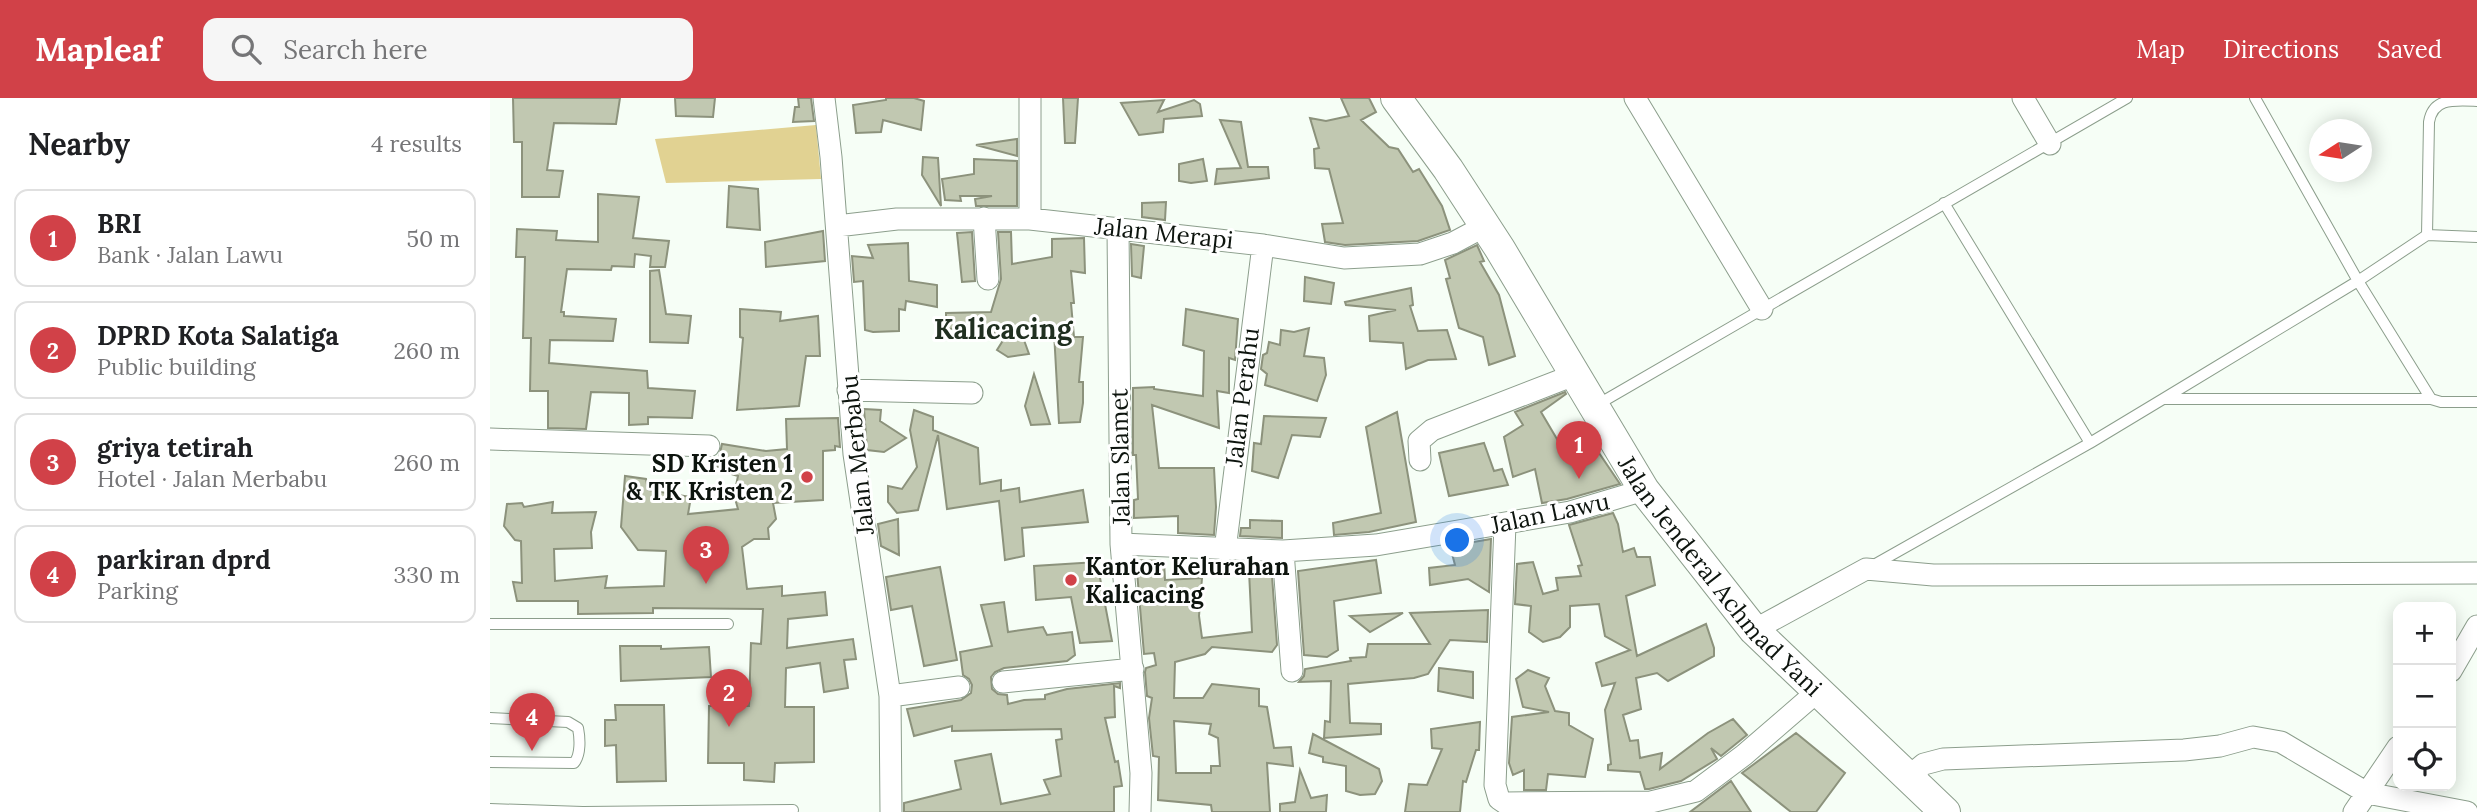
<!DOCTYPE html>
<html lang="en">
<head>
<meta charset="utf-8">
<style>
	body { margin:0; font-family:Lora,serif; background:#f6f6f6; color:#202124 }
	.controls { position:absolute; right:21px; bottom:21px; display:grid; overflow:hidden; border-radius:14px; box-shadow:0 4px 18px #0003 }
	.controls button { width:63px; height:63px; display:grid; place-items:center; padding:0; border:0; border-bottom:2px solid #e0e0e0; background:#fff; color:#202124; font:35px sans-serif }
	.compass { position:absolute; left:1819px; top:21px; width:63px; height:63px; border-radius:50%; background:#fff; box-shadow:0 4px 18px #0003; rotate:258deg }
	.you { position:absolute; left:968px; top:443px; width:24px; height:24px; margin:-18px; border:5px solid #fff; border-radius:50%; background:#1a73e8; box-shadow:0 0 0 10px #1a73e833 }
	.badge { display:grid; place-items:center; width:46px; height:46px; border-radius:50%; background:#d14148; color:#fff; font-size:23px; font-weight:700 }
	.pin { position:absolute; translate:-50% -58px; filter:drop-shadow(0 2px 4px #0008) }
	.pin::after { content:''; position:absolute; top:37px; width:24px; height:21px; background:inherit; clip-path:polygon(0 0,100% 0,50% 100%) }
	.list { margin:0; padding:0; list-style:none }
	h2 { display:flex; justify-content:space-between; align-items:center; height:91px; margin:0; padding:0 28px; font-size:30px }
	h2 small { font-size:23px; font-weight:400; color:#757577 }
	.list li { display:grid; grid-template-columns:46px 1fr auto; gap:21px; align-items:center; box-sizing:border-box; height:98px; margin:0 14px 14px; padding:0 14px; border:2px solid #e0e0e0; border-radius:14px }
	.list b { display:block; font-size:26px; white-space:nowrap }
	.list p { margin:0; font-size:23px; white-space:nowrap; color:#757577 }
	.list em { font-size:23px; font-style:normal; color:#757577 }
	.icon { flex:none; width:38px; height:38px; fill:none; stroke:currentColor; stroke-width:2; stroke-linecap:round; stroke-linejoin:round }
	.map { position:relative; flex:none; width:1987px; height:714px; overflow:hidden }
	header { display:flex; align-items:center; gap:42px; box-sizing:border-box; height:98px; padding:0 35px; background:#d14148; color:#fff }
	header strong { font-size:33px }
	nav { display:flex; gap:38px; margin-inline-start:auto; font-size:24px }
	.search { width:490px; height:63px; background:#f6f6f6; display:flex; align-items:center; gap:18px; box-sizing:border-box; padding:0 24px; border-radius:14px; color:#757577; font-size:26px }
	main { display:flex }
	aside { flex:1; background:#fff }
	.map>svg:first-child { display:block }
	.green { fill:#e1d292 }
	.building { fill:#c1c8b1; stroke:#8c927c; stroke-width:2; fill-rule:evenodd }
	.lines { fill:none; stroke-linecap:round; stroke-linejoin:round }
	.lane-casing { stroke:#8c9e8c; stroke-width:12 }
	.street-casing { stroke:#8c9e8c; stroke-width:23 }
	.secondary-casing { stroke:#8c9e8c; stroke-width:32 }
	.lane { stroke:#fff; stroke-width:10 }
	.street { stroke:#fff; stroke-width:21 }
	.secondary { stroke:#fff; stroke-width:30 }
	.poi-dot { fill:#d14148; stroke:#fff; stroke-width:2.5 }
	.labels { text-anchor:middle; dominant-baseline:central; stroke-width:6; stroke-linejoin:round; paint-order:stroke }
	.street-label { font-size:24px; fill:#0d140e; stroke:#fff }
	.poi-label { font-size:24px; font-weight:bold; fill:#0d140e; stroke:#fff; text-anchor:end }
	.quarter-label { font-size:28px; font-weight:bold; fill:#202f20; stroke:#fff }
</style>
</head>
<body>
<header>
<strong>Mapleaf</strong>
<div class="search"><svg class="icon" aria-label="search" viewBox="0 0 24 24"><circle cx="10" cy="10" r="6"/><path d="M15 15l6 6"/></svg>Search here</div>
<nav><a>Map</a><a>Directions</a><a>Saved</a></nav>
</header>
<main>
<aside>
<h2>Nearby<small>4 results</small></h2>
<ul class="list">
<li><span class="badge">1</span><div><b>BRI</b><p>Bank · Jalan Lawu</p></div><em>50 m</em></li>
<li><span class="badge">2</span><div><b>DPRD Kota Salatiga</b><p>Public building</p></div><em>260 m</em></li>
<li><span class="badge">3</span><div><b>griya tetirah</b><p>Hotel · Jalan Merbabu</p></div><em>260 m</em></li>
<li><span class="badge">4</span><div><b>parkiran dprd</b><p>Parking</p></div><em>330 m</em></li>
</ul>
</aside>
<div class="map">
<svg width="1987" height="714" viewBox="0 0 1987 714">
	<rect width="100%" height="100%" fill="#f6fef6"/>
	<path class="green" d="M 326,27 L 331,81 L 176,85 L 165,41 Z"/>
	<path class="building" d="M 23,0 L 130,0 L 126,26 L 64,25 L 57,72 L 73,73 L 69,99 L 32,99 L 32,44 L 24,44 Z
		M 185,0 L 225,0 L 223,19 L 186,18 Z
		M 308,0 L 321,0 L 324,23 L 303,24 L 305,9 L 309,9 Z
		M 396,0 L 424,0 L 434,3 L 431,32 L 393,22 L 391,34 L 366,35 L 363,7 L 396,2 Z
		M 573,0 L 588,0 L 585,45 L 575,45 Z
		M 851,0 L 879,0 L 886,14 L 871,22 L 899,49 L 908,51 L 923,74 L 929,71 L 952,108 L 960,132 L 928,143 L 855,147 L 835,144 L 832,126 L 853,125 L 839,71 L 825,70 L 824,51 L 829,50 L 820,20 L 836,23 L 859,18 Z
		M 674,2 L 668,14 L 704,2 L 710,6 L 712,18 L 674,21 L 673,34 L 649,37 L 631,5 Z
		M 730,22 L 751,24 L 758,69 L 778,69 L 779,80 L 725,86 L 727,71 L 751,70 Z
		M 527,41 L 527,58 L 486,47 Z
		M 433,59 L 448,60 L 451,108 L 432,77 Z
		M 484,61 L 527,63 L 527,108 L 486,108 L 485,101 L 502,98 L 470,98 L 471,103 L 455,102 L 452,81 L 484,76 Z
		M 713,61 L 717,83 L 701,85 L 689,83 L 689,66 Z
		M 239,88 L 268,91 L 270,132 L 237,129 Z
		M 108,96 L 149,99 L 143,140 L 179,143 L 175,169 L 160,169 L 161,158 L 145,156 L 144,169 L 122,168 L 121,172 L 77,171 L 71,214 L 74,214 L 74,218 L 126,221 L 123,243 L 60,242 L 59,265 L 157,273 L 158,290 L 205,293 L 202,320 L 158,319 L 158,326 L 139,327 L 139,295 L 101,294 L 96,331 L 58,330 L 58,293 L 40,293 L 41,240 L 33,240 L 35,159 L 26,159 L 27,131 L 67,133 L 66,142 L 108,144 Z
		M 676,104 L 675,122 L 652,119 L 652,105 Z
		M 333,133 L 335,163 L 276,169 L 275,144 Z
		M 482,134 L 485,183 L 472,184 L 467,135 Z
		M 508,134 L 521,134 L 522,166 L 562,159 L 562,141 L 594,140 L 595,175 L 581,173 L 584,205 L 581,205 L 584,239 L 593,239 L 589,284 L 593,284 L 593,305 L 590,324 L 569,325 L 564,234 L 530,231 L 539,256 L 518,259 L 507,252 L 517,236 L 504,235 L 504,229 L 456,231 L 456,215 L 501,214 L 511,181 Z
		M 418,145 L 419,183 L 447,187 L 447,209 L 416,203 L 415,212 L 409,211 L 409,233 L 383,234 L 375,232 L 373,183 L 364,184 L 362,158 L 383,160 L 378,147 Z
		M 641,146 L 654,148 L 651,180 L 642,178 Z
		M 987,147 L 994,163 L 990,164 L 1009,197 L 1025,258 L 999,267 L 993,239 L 969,230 L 956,181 L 960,180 L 955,162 Z
		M 169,172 L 176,216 L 201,218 L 198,245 L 160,244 L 160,173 Z
		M 815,179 L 844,185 L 841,206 L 814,203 Z
		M 921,190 L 923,207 L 920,208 L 928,233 L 957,232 L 966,261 L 938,262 L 916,271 L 913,245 L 880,243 L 879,218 L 906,212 L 856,207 L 855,204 Z
		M 250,211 L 291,214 L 290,223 L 328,218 L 330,258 L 316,258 L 309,308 L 247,312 L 253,240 L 250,239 Z
		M 696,211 L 748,221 L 745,262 L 739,260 L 739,295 L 727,293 L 729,330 L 662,307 L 669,370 L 724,370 L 726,409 L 724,437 L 688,435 L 688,418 L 644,420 L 644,402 L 648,401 L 646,357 L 643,357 L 643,290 L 664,289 L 664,291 L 713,298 L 714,253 L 693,247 Z
		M 819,230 L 814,258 L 834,260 L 836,277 L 827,303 L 775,287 L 777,276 L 771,271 L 773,257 L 777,255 L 779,244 L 790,247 L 791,232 L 804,234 Z
		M 544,276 L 560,326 L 541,327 L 535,308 Z
		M 1075,294 L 1076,296 L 1051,314 L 1080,363 L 1109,355 L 1130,386 L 1077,401 L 1052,405 L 1045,371 L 1023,379 L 1014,339 L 1033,327 L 1025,314 Z
		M 374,311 L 391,312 L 390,323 L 416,340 L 394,354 L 377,352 Z
		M 424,312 L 443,319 L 443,332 L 488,350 L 490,386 L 511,382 L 511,393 L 529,390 L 530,404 L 593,392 L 598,424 L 532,430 L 534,458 L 515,462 L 509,403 L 457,411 L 448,337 L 428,412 L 407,415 L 398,404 L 398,388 L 412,391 L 427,369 L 420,332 Z
		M 907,314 L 926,424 L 879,434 L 844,437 L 843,425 L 891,415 L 876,329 Z
		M 774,318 L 836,320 L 830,339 L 802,337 L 788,380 L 762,373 L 764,345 L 771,346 Z
		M 348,320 L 350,349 L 345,348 L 345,352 L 333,353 L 333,402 L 283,405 L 286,421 L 278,430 L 279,441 L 264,441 L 252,449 L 257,491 L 292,488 L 292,498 L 335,494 L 337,517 L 298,521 L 297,550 L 363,541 L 366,561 L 354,562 L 358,590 L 334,594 L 330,565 L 296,570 L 295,609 L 324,609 L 324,664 L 285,665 L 284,684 L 254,682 L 254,665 L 218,665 L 219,608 L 259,608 L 261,545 L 271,546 L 273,511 L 163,510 L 163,515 L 88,516 L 88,503 L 27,503 L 23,484 L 32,485 L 31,443 L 25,442 L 14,428 L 17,406 L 32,405 L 34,409 L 63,404 L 62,415 L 106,414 L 101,434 L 102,450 L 64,451 L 65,483 L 117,478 L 115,490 L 174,488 L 176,453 L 148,452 L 131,429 L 135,378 L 156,381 L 158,392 L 201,399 L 198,416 L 248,411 L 244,397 L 248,378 L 235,374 L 227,368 L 232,346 L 276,353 L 297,351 L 296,321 Z
		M 994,345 L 1004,373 L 1012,371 L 1018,387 L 959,398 L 949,355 Z
		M 1123,415 L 1128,426 L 1133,454 L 1144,450 L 1147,459 L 1160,459 L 1165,487 L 1136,498 L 1147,558 L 1216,526 L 1224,550 L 1224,558 L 1178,583 L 1167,575 L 1146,580 L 1151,611 L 1133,617 L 1140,643 L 1148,642 L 1150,660 L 1172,655 L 1170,671 L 1218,635 L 1243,621 L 1257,637 L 1231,658 L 1221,650 L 1227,661 L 1191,683 L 1159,691 L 1155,691 L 1150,674 L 1118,672 L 1118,667 L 1121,666 L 1115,612 L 1125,585 L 1112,588 L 1106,565 L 1140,552 L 1115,538 L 1109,506 L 1080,508 L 1080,529 L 1070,539 L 1053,544 L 1039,534 L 1041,508 L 1025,506 L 1027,466 L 1043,464 L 1053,496 L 1068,492 L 1066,480 L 1091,478 L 1088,468 L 1092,467 L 1079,427 Z
		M 408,421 L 409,457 L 391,448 L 388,426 Z
		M 760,422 L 792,423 L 792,440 L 750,438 L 751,430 L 760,430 Z
		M 1001,441 L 999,494 L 978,481 L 940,487 L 939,470 L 965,467 L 960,448 Z
		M 646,462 L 674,463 L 675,482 L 712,480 L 709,518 L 712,540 L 762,534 L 759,473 L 782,478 L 787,547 L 782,554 L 722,549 L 715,556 L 685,564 L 684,600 L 713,600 L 722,586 L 769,591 L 769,608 L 777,609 L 784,650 L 801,649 L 803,668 L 777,665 L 780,714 L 722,714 L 721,707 L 668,702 L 669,659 L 663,658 L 659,620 L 662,600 L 657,598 L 655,574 L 656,570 L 666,567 L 664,555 L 654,556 ZM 684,623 L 721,626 L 719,636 L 728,640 L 730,668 L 721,668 L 721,675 L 686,675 Z
		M 886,462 L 891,495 L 844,503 L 848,552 L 837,559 L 814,557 L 808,473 Z
		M 607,464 L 622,543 L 590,545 L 581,499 L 546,502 L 544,468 Z
		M 450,469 L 467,562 L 434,568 L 422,508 L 401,512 L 396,479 Z
		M 514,504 L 518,534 L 553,529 L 557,537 L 582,534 L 585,557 L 577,563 L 514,570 L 505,574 L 501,579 L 502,591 L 508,596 L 517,597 L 518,606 L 534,602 L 555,601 L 555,597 L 577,591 L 630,585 L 630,590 L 624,588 L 625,619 L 615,620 L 625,664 L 628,663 L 632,688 L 624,689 L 624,714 L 414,714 L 414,705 L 471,691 L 465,663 L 501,656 L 511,706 L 560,696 L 554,682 L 571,678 L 566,642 L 572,641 L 571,631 L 462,633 L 462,628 L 424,638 L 417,611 L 471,602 L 481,595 L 482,587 L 479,581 L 473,577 L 470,554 L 502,548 L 491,507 Z
		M 998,512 L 997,544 L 960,542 L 938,576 L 924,580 L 858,586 L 860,625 L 891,626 L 891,636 L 834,640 L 835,623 L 840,624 L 841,583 L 809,584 L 814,578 L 815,571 L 861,563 L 860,560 L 876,559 L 878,546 L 940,546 L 920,515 Z
		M 913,515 L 880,534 L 860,518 Z
		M 130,548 L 171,548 L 171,551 L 219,549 L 221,579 L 131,583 Z
		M 949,570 L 983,574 L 983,600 L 948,593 Z
		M 1038,572 L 1059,580 L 1055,588 L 1065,613 L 1079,615 L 1079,627 L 1103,641 L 1095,679 L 1058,676 L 1056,692 L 1034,692 L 1034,672 L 1023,677 L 1019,665 L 1022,619 L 1059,614 L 1033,609 L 1026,581 Z
		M 125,607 L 174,607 L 176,683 L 127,684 L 126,647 L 115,648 L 115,622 L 126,622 Z
		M 990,624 L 989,652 L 986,652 L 976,684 L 973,683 L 970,714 L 915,714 L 919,686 L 937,687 L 952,651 L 942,650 L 941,631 Z
		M 1306,635 L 1355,675 L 1326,714 L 1301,714 L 1252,675 Z
		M 823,636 L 889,671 L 892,683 L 885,696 L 870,697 L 856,693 L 856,668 L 833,664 L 833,659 L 819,655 Z
		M 810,672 L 821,700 L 837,697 L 836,714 L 790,714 L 790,706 L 805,704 Z
		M 1241,683 L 1261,714 L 1200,714 Z"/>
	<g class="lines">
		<defs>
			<path id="lane" d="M 1765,0 L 1868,183 L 1941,301 L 1951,304 L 1987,304
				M 1454,105 L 1600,345
				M 1937,137 L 1939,24 C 1943,0 1962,2 1987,3
				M 1673,301 L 1868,183 L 1937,137 L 1987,139
				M 1105,308 L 1637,0
				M 1382,468 L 1600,345 L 1673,301 L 1941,301
				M 0,526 L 238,526
				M 0,620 L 78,624 L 88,630 C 90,640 91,657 84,665 L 0,664
				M 0,711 L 93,714 L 303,712"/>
			<path id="street" d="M 334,0 L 341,59 L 364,356 L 400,598 L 401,714
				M 1145,0 L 1272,211
				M 1533,0 L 1560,46
				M 494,120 L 498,181
				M 540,121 L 540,0
				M 347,128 L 407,121 L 540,121 L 773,147 L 854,160 L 930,156 L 963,145 L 995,128
				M 628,130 L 631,446 L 651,675 L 650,714
				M 358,292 L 482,295
				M 0,341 L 219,348
				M 930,362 L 929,343 L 942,332 L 1084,277
				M 1015,426 L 1005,687 L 1009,701 L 1015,705 L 1161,704 L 1206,693 L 1254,657 L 1328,593
				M 631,446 L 793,453 L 886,447 L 1080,414 L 1154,392
				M 735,452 L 773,147
				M 793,453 L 802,573
				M 1264,532 L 1376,471 L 1443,477 L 1987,475
				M 1961,573 L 1987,528
				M 513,584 L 643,571
				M 400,598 L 469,589
				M 1418,679 L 1434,666 L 1453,661 L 1694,652 L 1730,648 L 1763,639 L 1791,644 L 1877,695 L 1977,714
				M 1864,714 L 1908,649"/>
			<g id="secondary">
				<path id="s1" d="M 906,0 L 958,71 L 1010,151 L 1154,392 L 1264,532 L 1455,714"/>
			</g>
		</defs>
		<use href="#lane" class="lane-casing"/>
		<use href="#street" class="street-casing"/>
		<use href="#secondary" class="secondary-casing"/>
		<use href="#lane" class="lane"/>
		<use href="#street" class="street"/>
		<use href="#secondary" class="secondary"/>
	</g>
	<g class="poi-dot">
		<circle cx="317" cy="379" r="7"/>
		<circle cx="581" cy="482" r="7"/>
	</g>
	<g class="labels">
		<g class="street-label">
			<text transform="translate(674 135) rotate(6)">Jalan Merapi</text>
			<text transform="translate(752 299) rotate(-83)">Jalan Perahu</text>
			<text transform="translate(367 357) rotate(-96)">Jalan Merbabu</text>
			<text transform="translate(630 359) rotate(-91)">Jalan Slamet</text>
			<text transform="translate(1060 415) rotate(-12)">Jalan Lawu</text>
			<text stroke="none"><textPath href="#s1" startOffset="579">Jalan Jenderal Achmad Yani</textPath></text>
		</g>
		<g class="poi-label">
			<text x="303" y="365">SD Kristen 1<tspan x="303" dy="28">&amp; TK Kristen 2</tspan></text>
			<text x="595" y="468" text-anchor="start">Kantor Kelurahan<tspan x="595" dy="28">Kalicacing</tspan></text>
		</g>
		<g class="quarter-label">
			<text x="513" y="231">Kalicacing</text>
		</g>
	</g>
</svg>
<div class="controls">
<button>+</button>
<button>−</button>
<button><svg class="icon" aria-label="locate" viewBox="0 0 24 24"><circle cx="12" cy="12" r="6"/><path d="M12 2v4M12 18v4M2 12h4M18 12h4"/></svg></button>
</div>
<svg class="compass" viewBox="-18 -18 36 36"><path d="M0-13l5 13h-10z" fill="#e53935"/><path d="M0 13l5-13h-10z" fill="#757577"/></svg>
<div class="you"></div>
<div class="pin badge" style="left:1089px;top:381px">1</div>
<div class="pin badge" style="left:239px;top:629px">2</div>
<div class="pin badge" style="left:216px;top:486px">3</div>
<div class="pin badge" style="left:42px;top:653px">4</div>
</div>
</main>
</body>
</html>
